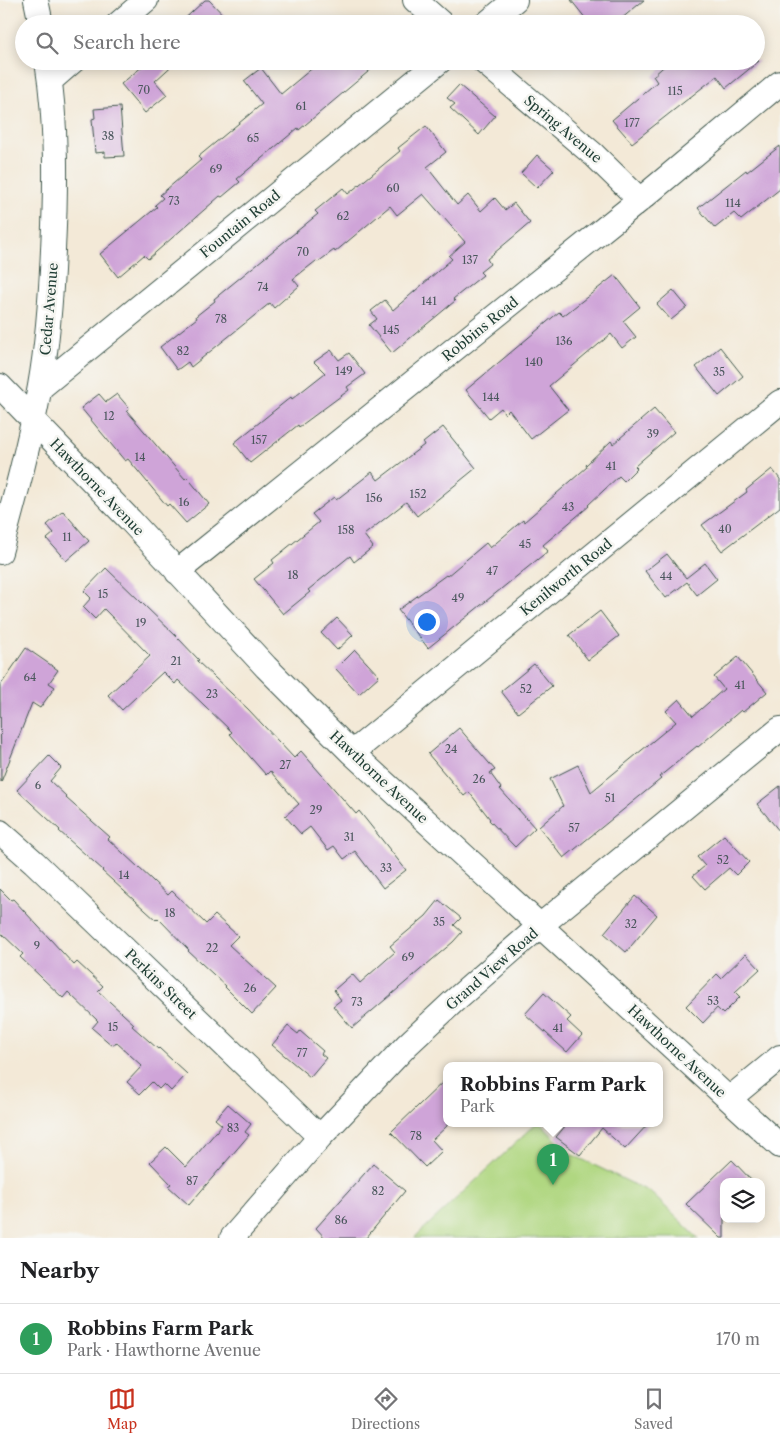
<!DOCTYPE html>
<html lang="en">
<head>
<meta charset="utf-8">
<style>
	body { margin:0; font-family:"Libre Caslon Text",serif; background:#f6f6f6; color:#202124 }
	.controls { position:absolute; right:15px; bottom:15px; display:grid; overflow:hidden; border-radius:10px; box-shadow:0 2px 12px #0003 }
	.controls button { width:45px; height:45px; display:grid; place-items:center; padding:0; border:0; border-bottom:1px solid #e0e0e0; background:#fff; color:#202124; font:25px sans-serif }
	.you { position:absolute; left:426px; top:621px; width:18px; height:18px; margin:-12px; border:4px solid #fff; border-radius:50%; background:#1a73e8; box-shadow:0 0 0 8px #1a73e833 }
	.badge { display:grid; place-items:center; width:32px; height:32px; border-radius:50%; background:#c8321e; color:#fff; font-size:16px; font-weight:700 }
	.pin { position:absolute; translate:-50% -41px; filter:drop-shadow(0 1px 2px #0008) }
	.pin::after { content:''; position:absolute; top:26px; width:18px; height:15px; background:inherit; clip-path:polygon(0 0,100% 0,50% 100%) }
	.popup { position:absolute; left:443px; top:1062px; width:220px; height:65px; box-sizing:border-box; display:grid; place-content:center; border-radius:10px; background:#fff; filter:drop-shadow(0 1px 4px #0005); font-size:16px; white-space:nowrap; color:#757577 }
	.popup b { font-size:19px; color:#202124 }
	.popup::after { content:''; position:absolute; left:50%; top:100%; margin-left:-10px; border:10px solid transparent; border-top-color:#fff }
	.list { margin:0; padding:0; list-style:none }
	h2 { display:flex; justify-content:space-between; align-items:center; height:65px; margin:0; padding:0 20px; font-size:21px }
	h2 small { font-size:16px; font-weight:400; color:#757577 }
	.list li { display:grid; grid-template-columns:32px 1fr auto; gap:15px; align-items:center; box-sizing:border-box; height:70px; padding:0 20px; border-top:1px solid #e0e0e0 }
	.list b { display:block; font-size:19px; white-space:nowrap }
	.list p { margin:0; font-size:16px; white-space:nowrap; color:#757577 }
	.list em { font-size:16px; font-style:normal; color:#757577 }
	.icon { flex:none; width:28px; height:28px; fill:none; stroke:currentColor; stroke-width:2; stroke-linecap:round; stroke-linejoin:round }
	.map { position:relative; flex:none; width:780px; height:1238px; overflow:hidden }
	.search { position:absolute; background:#fff; box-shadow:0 2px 12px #0003; left:15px; right:15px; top:15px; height:55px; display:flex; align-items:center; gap:12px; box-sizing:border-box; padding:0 18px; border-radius:28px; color:#757577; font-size:19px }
	.sheet { height:135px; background:#fff }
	nav { display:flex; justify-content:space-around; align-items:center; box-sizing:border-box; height:70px; border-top:1px solid #e0e0e0; background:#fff; font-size:14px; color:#757577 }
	nav a { display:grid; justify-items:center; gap:2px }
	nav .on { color:#c8321e }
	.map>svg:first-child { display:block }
	.green { fill:#b0d781; stroke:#688a5a }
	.building { fill:#cfa4d8 }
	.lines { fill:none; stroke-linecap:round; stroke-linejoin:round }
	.minor-casing { stroke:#3f574c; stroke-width:26 }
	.minor { stroke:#fff; stroke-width:24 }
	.labels { text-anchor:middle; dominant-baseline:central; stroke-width:5; stroke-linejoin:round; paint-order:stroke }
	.number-label { font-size:11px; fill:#4b575d }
	.street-label { font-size:14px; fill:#1f3d34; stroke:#f6f6f2 }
</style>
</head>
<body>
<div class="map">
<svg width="780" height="1238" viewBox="0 0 780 1238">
	<rect width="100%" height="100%" fill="#f6f6f2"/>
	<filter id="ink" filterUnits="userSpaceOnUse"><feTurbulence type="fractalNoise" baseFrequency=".02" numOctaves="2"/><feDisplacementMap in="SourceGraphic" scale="10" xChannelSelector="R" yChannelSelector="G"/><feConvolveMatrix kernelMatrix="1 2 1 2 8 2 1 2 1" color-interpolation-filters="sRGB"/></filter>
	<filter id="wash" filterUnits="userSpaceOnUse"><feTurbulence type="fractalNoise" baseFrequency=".0096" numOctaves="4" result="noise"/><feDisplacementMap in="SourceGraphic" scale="20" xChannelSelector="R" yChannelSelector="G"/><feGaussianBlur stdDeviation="1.12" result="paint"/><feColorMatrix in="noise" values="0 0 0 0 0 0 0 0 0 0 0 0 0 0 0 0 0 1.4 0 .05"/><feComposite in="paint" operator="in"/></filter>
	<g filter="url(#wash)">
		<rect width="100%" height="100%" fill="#f3e9d7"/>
		<path class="green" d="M 536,1124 L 541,1124 L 569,1153 L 650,1192 L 698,1238 L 414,1238 Z"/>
		<g id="blocks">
			<path class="building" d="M 205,0 L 209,0 L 232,24 L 179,24 Z
				M 571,0 L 644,0 L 615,24 L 590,24 Z
				M 149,61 L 177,61 L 155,81 L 167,95 L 145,113 L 121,84 Z
				M 321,61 L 381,61 L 299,130 L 298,128 L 237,179 L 240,182 L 222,197 L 220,196 L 148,259 L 144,255 L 118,277 L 100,254 L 157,207 L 155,205 L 163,198 L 160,195 L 201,160 L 198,157 L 262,104 L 244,81 L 261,68 L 281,94 Z
				M 670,61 L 759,61 L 726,88 L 717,76 L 632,143 L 612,120 L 657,82 L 653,76 Z
				M 459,85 L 495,116 L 479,135 L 450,108 L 455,104 L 447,98 Z
				M 120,107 L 124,156 L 105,157 L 105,152 L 95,153 L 92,119 L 95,118 L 94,109 Z
				M 426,126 L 446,152 L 427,167 L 457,205 L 468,195 L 481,211 L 495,198 L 505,210 L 514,203 L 530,223 L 487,259 L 490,264 L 480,272 L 483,275 L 453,299 L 455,301 L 392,353 L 369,325 L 377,319 L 371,311 L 385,300 L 393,310 L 452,259 L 449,256 L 465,242 L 423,194 L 397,215 L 390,206 L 335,252 L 334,250 L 318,262 L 316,261 L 293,279 L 299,286 L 274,308 L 270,303 L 191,367 L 188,362 L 177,370 L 160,347 L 197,318 L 196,316 L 215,301 L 214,299 L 318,214 L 315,211 L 343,188 L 348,194 L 400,151 L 398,148 Z
				M 780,146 L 780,189 L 741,220 L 734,213 L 715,228 L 698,208 L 746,170 L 747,172 Z
				M 537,155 L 554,170 L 537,188 L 521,173 Z
				M 615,275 L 640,307 L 623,321 L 636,337 L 622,348 L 611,334 L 549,386 L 568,410 L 531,439 L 509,410 L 505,414 L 501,408 L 489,418 L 466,390 L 559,312 L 563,316 Z
				M 673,290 L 687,307 L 671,320 L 657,304 Z
				M 720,347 L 743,376 L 719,396 L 696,367 Z
				M 331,350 L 339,360 L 349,353 L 365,374 L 347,387 L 349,390 L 299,427 L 298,425 L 250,463 L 234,443 L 291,397 L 292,399 L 325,373 L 314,362 Z
				M 99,394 L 106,402 L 117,394 L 129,408 L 127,411 L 185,479 L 187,477 L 209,504 L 186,523 L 169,504 L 167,506 L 128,459 L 125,461 L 81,408 Z
				M 654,409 L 674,432 L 635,466 L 637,468 L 624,481 L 619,476 L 588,505 L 589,506 L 543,545 L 548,551 L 428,648 L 398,610 L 446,575 L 447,576 L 486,543 L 490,548 L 523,520 L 524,522 L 587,467 L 586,465 L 611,441 L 613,444 Z
				M 443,427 L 476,468 L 417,516 L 406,502 L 364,535 L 373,547 L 354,562 L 350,556 L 308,590 L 310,592 L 283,614 L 254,579 L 274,563 L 272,560 L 319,522 L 312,514 L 334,497 L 336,500 L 372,472 L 378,480 L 424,445 L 423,443 Z
				M 772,469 L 780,479 L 780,507 L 722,551 L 702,525 L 747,492 L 746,490 Z
				M 63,511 L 89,541 L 66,561 L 47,539 L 54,533 L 47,525 Z
				M 667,554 L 686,578 L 705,563 L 717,579 L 697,595 L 687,582 L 666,598 L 645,571 Z
				M 106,568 L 178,638 L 199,660 L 197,661 L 248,709 L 294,758 L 301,751 L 356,814 L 359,811 L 406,870 L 383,888 L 355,851 L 344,859 L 334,846 L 328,850 L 310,827 L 301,834 L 285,816 L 299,804 L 270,771 L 266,775 L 230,734 L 232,732 L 178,680 L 175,684 L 163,672 L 122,710 L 108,695 L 150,656 L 104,609 L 95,619 L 83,607 L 91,598 L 84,591 Z
				M 600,611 L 619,636 L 588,660 L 569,635 Z
				M 337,618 L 353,635 L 337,650 L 321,633 Z
				M 26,648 L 58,670 L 49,683 L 55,687 L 40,708 L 32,703 L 1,782 L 0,686 Z
				M 355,650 L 379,676 L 359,694 L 336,669 Z
				M 738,657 L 767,692 L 743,712 L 741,710 L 698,747 L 697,746 L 659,777 L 661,779 L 564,858 L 539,827 L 563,806 L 550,779 L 578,765 L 591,792 L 676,722 L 666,711 L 679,699 L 693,716 L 724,689 L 714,677 Z
				M 534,664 L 552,686 L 518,713 L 501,691 Z
				M 459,728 L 495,770 L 490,773 L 501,788 L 500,789 L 535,828 L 515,847 L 489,820 L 490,819 L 469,792 L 464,796 L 428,754 Z
				M 49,756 L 61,768 L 50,781 L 67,797 L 66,798 L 110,837 L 108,839 L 168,895 L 172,891 L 206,924 L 215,915 L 238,936 L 229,945 L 276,988 L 252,1014 L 225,987 L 226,986 L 188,951 L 189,950 L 158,918 L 156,920 L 102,871 L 103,870 L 59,831 L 60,830 L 17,790 Z
				M 780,786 L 780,832 L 757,804 Z
				M 724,835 L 749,862 L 736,875 L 729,868 L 705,889 L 693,876 L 705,866 L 697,857 Z
				M 0,889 L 11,900 L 13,899 L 74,965 L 77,962 L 103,986 L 98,991 L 134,1024 L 132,1026 L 158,1049 L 159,1048 L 187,1074 L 171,1091 L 164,1084 L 159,1089 L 152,1082 L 140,1094 L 127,1082 L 142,1066 L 116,1042 L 113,1046 L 92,1028 L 98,1021 L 68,992 L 63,998 L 20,957 L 23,954 L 0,932 Z
				M 635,896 L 657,915 L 626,952 L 604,933 Z
				M 439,900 L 461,918 L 454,925 L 462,932 L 453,942 L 352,1028 L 333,1006 L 341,1000 L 334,990 L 352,974 L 360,983 L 395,952 L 390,946 L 426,916 Z
				M 746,954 L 760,969 L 735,992 L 740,997 L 723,1014 L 717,1008 L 703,1023 L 686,1006 L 717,974 L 721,978 Z
				M 544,993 L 571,1017 L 567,1021 L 582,1035 L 567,1052 L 525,1014 Z
				M 288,1026 L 298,1034 L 300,1031 L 323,1051 L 321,1054 L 326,1058 L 310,1077 L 272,1045 Z
				M 447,1078 L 447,1126 L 432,1140 L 442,1151 L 425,1167 L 391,1132 Z
				M 228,1104 L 251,1124 L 245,1132 L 249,1135 L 189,1205 L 168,1186 L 171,1184 L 150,1162 L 166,1147 L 186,1167 L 222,1125 L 215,1119 Z
				M 567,1124 L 648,1124 L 625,1149 L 602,1128 L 580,1155 L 556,1137 Z
				M 732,1160 L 753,1182 L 724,1182 L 724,1238 L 721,1238 L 686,1204 Z
				M 373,1164 L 405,1191 L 366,1238 L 325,1238 L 316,1228 Z"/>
		</g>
	</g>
	<g filter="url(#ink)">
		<use href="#blocks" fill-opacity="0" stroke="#3f574c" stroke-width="1"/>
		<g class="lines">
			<defs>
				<path id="minor" d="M 36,0 L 41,24
					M 415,0 L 442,24
					M 118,24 L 146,0
					M 486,24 L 515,0
					M 483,61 L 594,155 L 640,200
					M 50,81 L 73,61
					M 0,386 L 130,520 L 266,667 L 352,753 L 780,1146
					M 40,388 L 440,61
					M 0,552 C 15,497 30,442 40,386 C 48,341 51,296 53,250 C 56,187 57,124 47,61
					M 177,572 L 640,200 L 780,83
					M 352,753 L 780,402
					M 0,832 L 34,862 L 320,1137
					M 729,1099 L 780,1057
					M 232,1238 L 320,1137 L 407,1045 L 454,1001 L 541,925 L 780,729"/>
			</defs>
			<use href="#minor" class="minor-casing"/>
			<use href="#minor" class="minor"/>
		</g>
	</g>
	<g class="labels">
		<g class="number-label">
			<text x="144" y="90">70</text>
			<text x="675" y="91">115</text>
			<text x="301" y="106">61</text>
			<text x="632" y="123">177</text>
			<text x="108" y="136">38</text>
			<text x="253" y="138">65</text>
			<text x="216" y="169">69</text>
			<text x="393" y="188">60</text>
			<text x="174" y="201">73</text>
			<text x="733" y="203">114</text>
			<text x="343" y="216">62</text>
			<text x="303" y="252">70</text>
			<text x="470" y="260">137</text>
			<text x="263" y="287">74</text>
			<text x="429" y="301">141</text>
			<text x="221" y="319">78</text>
			<text x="391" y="330">145</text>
			<text x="564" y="341">136</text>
			<text x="183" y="351">82</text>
			<text x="534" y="362">140</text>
			<text x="344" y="371">149</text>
			<text x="719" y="372">35</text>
			<text x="491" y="397">144</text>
			<text x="109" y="416">12</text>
			<text x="653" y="434">39</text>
			<text x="259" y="440">157</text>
			<text x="140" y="457">14</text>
			<text x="611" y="466">41</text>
			<text x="418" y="494">152</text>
			<text x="374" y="498">156</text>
			<text x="184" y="502">16</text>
			<text x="568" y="507">43</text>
			<text x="725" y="529">40</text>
			<text x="346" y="530">158</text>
			<text x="67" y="537">11</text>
			<text x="525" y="544">45</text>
			<text x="492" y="571">47</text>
			<text x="293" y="575">18</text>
			<text x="666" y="576">44</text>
			<text x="103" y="594">15</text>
			<text x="458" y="598">49</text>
			<text x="141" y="623">19</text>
			<text x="176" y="661">21</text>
			<text x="30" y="677">64</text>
			<text x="740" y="685">41</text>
			<text x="526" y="689">52</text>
			<text x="212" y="694">23</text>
			<text x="451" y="749">24</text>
			<text x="285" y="765">27</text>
			<text x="479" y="779">26</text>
			<text x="38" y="785">6</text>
			<text x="610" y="798">51</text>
			<text x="316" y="810">29</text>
			<text x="574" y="828">57</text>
			<text x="349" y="837">31</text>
			<text x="723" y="860">52</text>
			<text x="386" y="868">33</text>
			<text x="124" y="875">14</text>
			<text x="170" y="913">18</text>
			<text x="439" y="922">35</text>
			<text x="631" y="924">32</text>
			<text x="37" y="946">9</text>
			<text x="212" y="948">22</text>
			<text x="408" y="957">69</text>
			<text x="250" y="988">26</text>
			<text x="713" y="1001">53</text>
			<text x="357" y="1002">73</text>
			<text x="113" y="1027">15</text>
			<text x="558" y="1028">41</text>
			<text x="302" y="1053">77</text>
			<text x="233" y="1128">83</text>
			<text x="416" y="1136">78</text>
			<text x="192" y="1181">87</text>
			<text x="378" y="1191">82</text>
			<text x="341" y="1220">86</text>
		</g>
		<g class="street-label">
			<text transform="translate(563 129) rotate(40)">Spring Avenue</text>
			<text transform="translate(240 224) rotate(-39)">Fountain Road</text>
			<text transform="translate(49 309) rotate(-85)">Cedar Avenue</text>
			<text transform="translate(480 329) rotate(-39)">Robbins Road</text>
			<text transform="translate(97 487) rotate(46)">Hawthorne Avenue</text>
			<text transform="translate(566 577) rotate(-39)">Kenilworth Road</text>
			<text transform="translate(379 777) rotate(43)">Hawthorne Avenue</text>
			<text transform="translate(492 969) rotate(-41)">Grand View Road</text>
			<text transform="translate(161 984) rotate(44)">Perkins Street</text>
			<text transform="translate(677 1051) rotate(43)">Hawthorne Avenue</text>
		</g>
	</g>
</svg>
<div class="controls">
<button><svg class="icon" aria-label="layers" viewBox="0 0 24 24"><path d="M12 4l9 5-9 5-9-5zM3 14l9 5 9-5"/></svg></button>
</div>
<div class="you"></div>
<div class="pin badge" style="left:553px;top:1185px;background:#2e9e5b">1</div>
<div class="popup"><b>Robbins Farm Park</b>Park</div>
<div class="search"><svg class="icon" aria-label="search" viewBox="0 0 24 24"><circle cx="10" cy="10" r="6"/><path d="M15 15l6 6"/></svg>Search here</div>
</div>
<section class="sheet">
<h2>Nearby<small></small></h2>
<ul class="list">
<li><span class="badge" style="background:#2e9e5b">1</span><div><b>Robbins Farm Park</b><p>Park · Hawthorne Avenue</p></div><em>170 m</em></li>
</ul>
</section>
<nav>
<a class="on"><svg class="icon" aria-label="map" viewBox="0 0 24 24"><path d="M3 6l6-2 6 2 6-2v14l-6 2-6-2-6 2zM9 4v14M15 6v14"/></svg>Map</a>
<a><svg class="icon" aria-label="directions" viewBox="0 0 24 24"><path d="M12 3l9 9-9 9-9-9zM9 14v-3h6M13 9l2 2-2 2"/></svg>Directions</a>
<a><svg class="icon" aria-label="saved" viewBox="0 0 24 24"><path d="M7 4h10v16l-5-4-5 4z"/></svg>Saved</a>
</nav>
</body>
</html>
